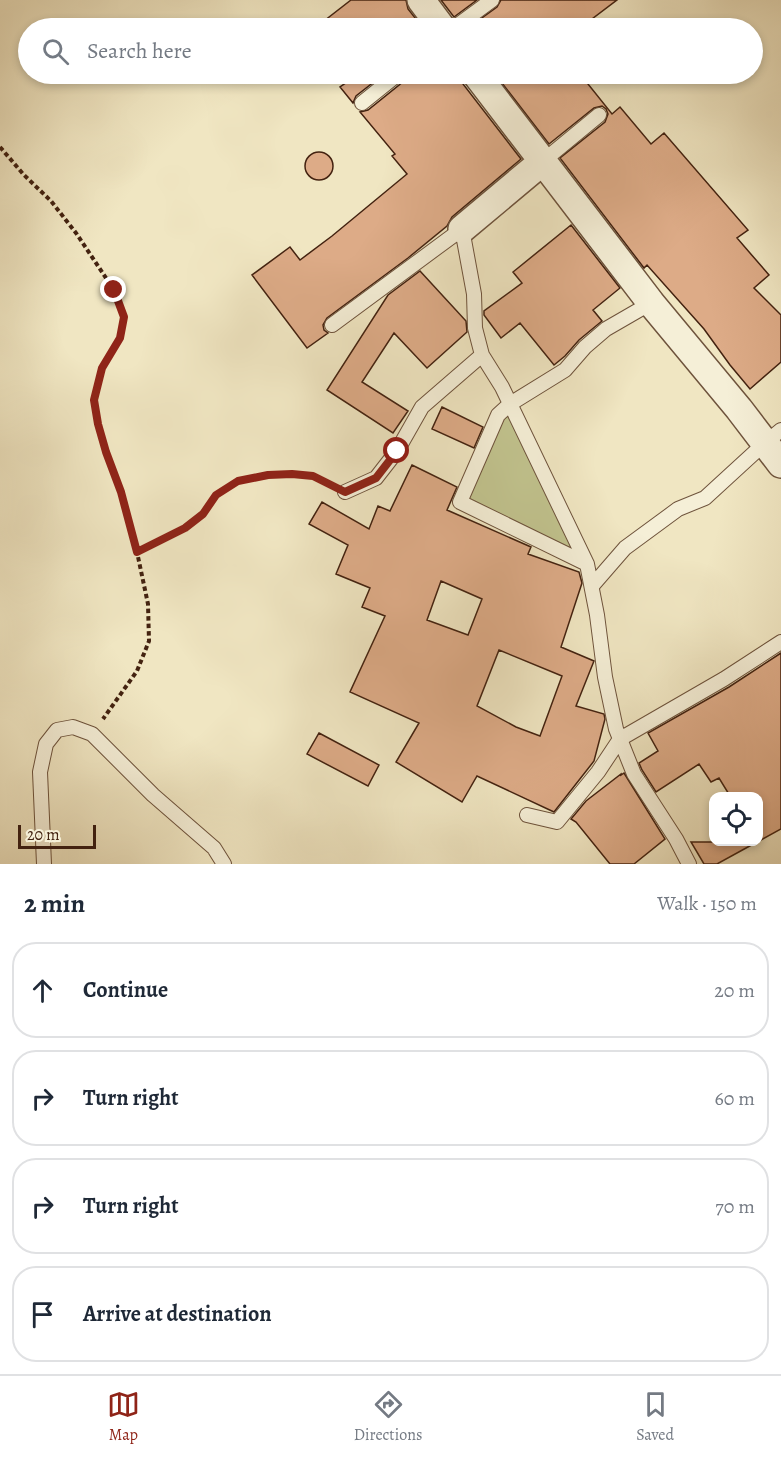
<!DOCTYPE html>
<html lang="en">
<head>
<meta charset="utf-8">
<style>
	body { margin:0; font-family:Alegreya,serif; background:#f2f2f3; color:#1f2937 }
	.controls { position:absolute; right:18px; bottom:18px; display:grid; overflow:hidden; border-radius:12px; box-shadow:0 3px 9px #0003 }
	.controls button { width:54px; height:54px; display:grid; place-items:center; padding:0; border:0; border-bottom:2px solid #e0e1e3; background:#fff; color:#1f2937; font:30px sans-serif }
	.scale { position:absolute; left:18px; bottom:15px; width:78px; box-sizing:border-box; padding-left:6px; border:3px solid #432210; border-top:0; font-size:16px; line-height:21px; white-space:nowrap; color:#432210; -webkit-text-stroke:4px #f5efd7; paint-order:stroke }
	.stop { position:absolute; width:18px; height:18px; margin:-14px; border:4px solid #8f2418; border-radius:50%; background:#fff }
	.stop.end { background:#8f2418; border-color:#fff; box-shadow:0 2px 6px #0008 }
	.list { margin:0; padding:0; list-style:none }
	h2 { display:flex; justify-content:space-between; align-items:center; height:78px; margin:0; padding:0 24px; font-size:26px }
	h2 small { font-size:20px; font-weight:400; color:#747a83 }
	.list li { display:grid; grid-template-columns:39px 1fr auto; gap:18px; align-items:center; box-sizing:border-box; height:96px; margin:0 12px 12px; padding:0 12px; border:2px solid #e0e1e3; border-radius:24px }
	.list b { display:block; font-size:22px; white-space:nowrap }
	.list em { font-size:20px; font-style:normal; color:#747a83 }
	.icon { flex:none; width:33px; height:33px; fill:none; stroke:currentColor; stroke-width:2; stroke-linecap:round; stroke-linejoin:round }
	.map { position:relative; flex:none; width:781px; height:864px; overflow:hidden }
	.search { position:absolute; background:#fff; box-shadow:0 3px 9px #0003; left:18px; right:18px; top:18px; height:66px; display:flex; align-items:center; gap:15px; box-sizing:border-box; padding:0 21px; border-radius:33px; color:#747a83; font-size:22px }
	.sheet { height:510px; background:#fff }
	nav { display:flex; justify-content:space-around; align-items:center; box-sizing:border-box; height:84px; border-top:2px solid #e0e1e3; background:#fff; font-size:16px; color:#747a83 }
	nav a { display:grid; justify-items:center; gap:3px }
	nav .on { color:#8f2418 }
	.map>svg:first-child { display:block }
	.green { fill:#c1c38e; stroke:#82724f; stroke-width:1.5 }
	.building { fill:#ddab87; stroke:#432210; stroke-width:1.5; fill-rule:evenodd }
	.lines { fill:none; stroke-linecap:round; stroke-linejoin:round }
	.lane-casing { stroke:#6e533c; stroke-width:16 }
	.street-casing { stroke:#6e533c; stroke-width:30 }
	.path { stroke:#432210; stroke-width:4; stroke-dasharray:4.5 3; stroke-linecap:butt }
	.lane { stroke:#f5efd7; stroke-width:14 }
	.street { stroke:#f5efd7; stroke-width:27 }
	.route { stroke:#8f2418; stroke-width:8 }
</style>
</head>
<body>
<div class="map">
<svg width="781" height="864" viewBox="0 0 781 864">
	<rect width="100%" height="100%" fill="#f0e6c2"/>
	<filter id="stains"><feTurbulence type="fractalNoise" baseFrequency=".00333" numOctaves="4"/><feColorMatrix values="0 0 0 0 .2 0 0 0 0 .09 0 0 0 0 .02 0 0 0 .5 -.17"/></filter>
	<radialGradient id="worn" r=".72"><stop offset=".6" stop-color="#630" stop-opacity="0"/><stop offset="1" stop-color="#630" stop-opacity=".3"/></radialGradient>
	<path class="green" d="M 510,404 L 587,564 L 460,502 Z"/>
	<path class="building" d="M 351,0 L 406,0 L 408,9 L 423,28 L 315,28 Z
		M 441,0 L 477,0 L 454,17 Z
		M 501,0 L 617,0 L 580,28 L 468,28 L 497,7 Z
		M 340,74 L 384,74 L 356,96 L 353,103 L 340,87 L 347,82 Z
		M 407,74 L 461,74 L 463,84 L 521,159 L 452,217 L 447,226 L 408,258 L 327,318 L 323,325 L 324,330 L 328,333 L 307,348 L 252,275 L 290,247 L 300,260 L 332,236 L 407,174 L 392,156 L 395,154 L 360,112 L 368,110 L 404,81 Z
		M 495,74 L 580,74 L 612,114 L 620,107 L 651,144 L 664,133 L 748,230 L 737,238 L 769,275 L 754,288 L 781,315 L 781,362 L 750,389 L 730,365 L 704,329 L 647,265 L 644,268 L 560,158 L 605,122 L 608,114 L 606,109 L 602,106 L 594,108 L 549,144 Z
		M305 166a14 14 0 1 1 28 0a14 14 0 1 1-28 0Z
		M 571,225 L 620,288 L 593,310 L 602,321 L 579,340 L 565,356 L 554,365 L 520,323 L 501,338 L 484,315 L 484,311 L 522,283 L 513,272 Z
		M 420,271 L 466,321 L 467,332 L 427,368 L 394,333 L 362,382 L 408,411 L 393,433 L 327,390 L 388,295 Z
		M 442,407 L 483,427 L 474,448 L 432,429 Z
		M 412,465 L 457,487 L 447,510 L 531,547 L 528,554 L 579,572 L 582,583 L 561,647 L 594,661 L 576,706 L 604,714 L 605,719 L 594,761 L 554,812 L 477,776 L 462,802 L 396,762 L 419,723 L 350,692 L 385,616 L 362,607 L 370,588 L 336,574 L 348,545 L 309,524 L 322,502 L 369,529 L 378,506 L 390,511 ZM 441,581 L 482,599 L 468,635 L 427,620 ZM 499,650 L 562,676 L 540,736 L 516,727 L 477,706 Z
		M 781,653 L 781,829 L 759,841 L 759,796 L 730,796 L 719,778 L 711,782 L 699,764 L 656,792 L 642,770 L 639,763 L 658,751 L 648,733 L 729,687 Z
		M 319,733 L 379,765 L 368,786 L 307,754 Z
		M 624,773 L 665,839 L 634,864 L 610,864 L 576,822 L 571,819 L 586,801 L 621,774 L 621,775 Z
		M 691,842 L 757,842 L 717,864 L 704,864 Z"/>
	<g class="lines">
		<defs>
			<path id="lane" d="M 454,28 L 492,0
				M 362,103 L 398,74
				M 542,162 L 599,115
				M 332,325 L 462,229 L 474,294 L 475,328 L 482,355 L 502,387 L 587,564 L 597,615 L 605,677 L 616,729 L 634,774 L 676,839 L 689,864
				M 345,492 L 376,478 L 397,451 L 422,407 L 482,355
				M 587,564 L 460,502 L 498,415 L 510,404 L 565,370 L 585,347 L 606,329 L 651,303
				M 592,586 L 625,548 L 678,509 L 705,498 L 765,443 L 781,430
				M 527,815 L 557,822 L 598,772 L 620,739 L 724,679 L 781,642
				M 44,864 L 40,772 L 46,744 L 57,730 L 73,727 L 92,734 L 153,795 L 214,848 L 224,864"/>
			<path id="street" d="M 421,0 L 442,28
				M 476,74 L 651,303 L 739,409 L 781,464
				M 462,229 L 542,162"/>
		</defs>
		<use href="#lane" class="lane-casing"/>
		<use href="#street" class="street-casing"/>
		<path class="path" d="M 0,147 L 24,175 L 51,201 L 76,233 L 114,290 L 124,317 L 120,337 L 102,368 L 94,400 L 98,424 L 106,452 L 121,492 L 137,552 L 148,604 L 149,641 L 137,671 L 103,719
			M 137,552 L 185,528 L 203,514 L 216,495 L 238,481 L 268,475 L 292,474 L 313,476 L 328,484"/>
		<use href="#lane" class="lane"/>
		<use href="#street" class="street"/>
	</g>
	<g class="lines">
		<path class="route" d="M 114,290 L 124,317 L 120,338 L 102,368 L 94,400 L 98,424 L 106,452 L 121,492 L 137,552 L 185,528 L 203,514 L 216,495 L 238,481 L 268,475 L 292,474 L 313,476 L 345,492 L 376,478 L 397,451"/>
	</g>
	<rect width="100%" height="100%" filter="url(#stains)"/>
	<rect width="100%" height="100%" fill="url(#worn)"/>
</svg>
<div class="controls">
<button><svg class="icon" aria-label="locate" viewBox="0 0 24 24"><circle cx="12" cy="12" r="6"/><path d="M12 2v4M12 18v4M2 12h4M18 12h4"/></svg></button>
</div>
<div class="scale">20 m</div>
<div class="stop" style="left:397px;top:451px"></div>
<div class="stop end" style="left:114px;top:290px"></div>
<div class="search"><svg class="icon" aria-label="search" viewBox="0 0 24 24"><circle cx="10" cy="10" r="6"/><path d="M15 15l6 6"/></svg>Search here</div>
</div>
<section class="sheet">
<h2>2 min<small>Walk · 150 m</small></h2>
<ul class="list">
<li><svg class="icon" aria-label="ahead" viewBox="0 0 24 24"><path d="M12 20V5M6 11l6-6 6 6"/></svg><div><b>Continue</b></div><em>20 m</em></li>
<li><svg class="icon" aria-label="right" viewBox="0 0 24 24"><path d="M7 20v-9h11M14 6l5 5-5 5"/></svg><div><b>Turn right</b></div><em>60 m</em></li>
<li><svg class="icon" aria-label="right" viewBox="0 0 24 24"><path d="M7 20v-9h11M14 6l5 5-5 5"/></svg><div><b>Turn right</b></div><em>70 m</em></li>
<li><svg class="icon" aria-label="arrive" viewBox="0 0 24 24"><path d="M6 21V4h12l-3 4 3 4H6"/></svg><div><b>Arrive at destination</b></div></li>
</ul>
</section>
<nav>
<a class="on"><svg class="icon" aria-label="map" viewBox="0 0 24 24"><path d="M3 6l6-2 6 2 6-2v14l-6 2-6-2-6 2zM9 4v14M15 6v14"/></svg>Map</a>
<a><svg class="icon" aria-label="directions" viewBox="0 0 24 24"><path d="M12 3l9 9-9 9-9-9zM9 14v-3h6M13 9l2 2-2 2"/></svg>Directions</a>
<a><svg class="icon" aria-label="saved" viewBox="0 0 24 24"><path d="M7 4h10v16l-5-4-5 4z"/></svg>Saved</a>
</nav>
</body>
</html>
